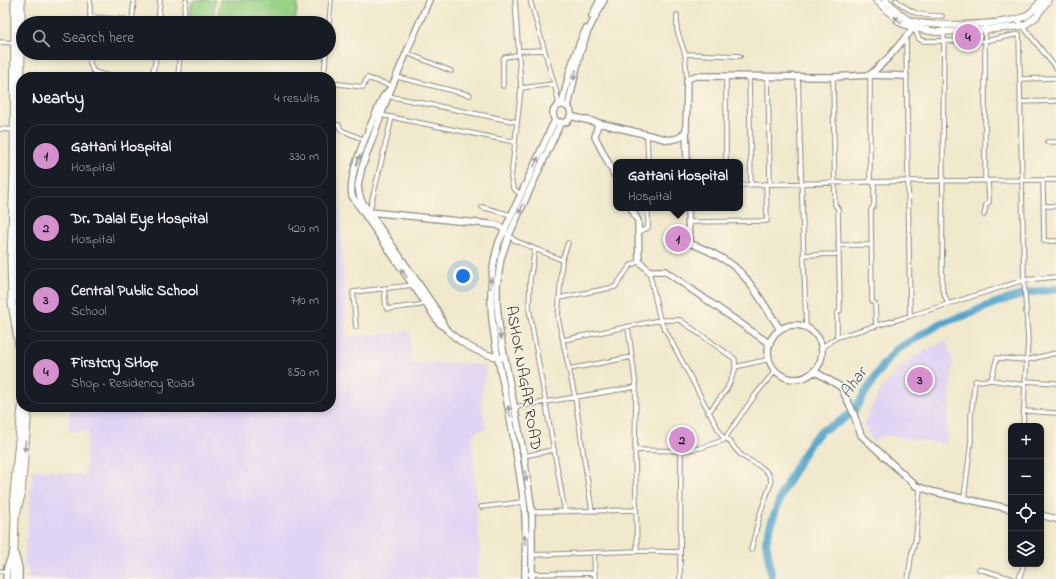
<!DOCTYPE html>
<html lang="en">
<head>
<meta charset="utf-8">
<style>
	body { margin:0; font-family:"Indie Flower",sans-serif; background:#242831; color:#f1f3f6 }
	.controls { position:absolute; right:12px; bottom:12px; display:grid; overflow:hidden; border-radius:8px; box-shadow:0 2px 6px #0003 }
	.controls button { width:36px; height:36px; display:grid; place-items:center; padding:0; border:0; border-bottom:1px solid #363941; background:#171b24; color:#f1f3f6; font:20px sans-serif }
	.you { position:absolute; left:463px; top:276px; width:14px; height:14px; margin:-10px; border:3px solid #fff; border-radius:50%; background:#1a73e8; box-shadow:0 0 0 6px #1a73e833 }
	.badge { display:grid; place-items:center; width:26px; height:26px; border-radius:50%; background:#d690ce; color:#111; font-size:13px; font-weight:700 }
	.pin { position:absolute; translate:-50% -50%; border:2px solid #fff; box-shadow:0 1px 4px #0006 }
	.popup { position:absolute; left:613px; top:159px; width:130px; height:52px; box-sizing:border-box; display:grid; place-content:center; border-radius:8px; background:#171b24; filter:drop-shadow(0 1px 3px #0005); font-size:13px; white-space:nowrap; color:#9ea1a6 }
	.popup b { font-size:15px; color:#f1f3f6 }
	.popup::after { content:''; position:absolute; left:50%; top:100%; margin-left:-8px; border:8px solid transparent; border-top-color:#171b24 }
	.list { margin:0; padding:0; list-style:none }
	h2 { display:flex; justify-content:space-between; align-items:center; height:52px; margin:0; padding:0 16px; font-size:17px }
	h2 small { font-size:13px; font-weight:400; color:#9ea1a6 }
	.list li { display:grid; grid-template-columns:26px 1fr auto; gap:12px; align-items:center; box-sizing:border-box; height:64px; margin:0 8px 8px; padding:0 8px; border:1px solid #363941; border-radius:16px }
	.list b { display:block; font-size:15px; white-space:nowrap }
	.list p { margin:0; font-size:13px; white-space:nowrap; color:#9ea1a6 }
	.list em { font-size:13px; font-style:normal; color:#9ea1a6 }
	.icon { flex:none; width:22px; height:22px; fill:none; stroke:currentColor; stroke-width:2; stroke-linecap:round; stroke-linejoin:round }
	.map { position:relative; flex:none; width:1056px; height:579px; overflow:hidden }
	.search { position:absolute; background:#171b24; box-shadow:0 2px 6px #0003; left:16px; top:16px; width:320px; height:44px; display:flex; align-items:center; gap:10px; box-sizing:border-box; padding:0 14px; border-radius:22px; color:#9ea1a6; font-size:15px }
	.panel { position:absolute; background:#171b24; box-shadow:0 2px 6px #0003; left:16px; top:72px; width:320px; height:340px; border-radius:16px }
	.map>svg:first-child { display:block }
	.built { fill:#e0d4f4 }
	.green { fill:#97d287; stroke:#617e59 }
	.lines { fill:none; stroke-linecap:round; stroke-linejoin:round }
	.river { stroke:#53a5ce; stroke-width:8 }
	.street-casing { stroke:#8e8a7c; stroke-width:5.5 }
	.secondary-casing { stroke:#8e8a7c; stroke-width:8 }
	.primary-casing { stroke:#8e8a7c; stroke-width:8 }
	.highway-casing { stroke:#8e8a7c; stroke-width:9 }
	.street { stroke:#fff; stroke-width:3.5 }
	.secondary { stroke:#fff; stroke-width:5.5 }
	.primary { stroke:#fff; stroke-width:6 }
	.highway { stroke:#fff; stroke-width:7 }
	.oneway { fill:#a0a0a0 }
	.labels { text-anchor:middle; dominant-baseline:central; stroke-width:3; stroke-linejoin:round; paint-order:stroke }
	.street-label { font-size:16px; fill:#2b2b2b; stroke:#fcf5e5 }
	.water-label { font-size:17px; font-style:italic; fill:#3b5c6c; stroke:#fcf5e5 }
</style>
</head>
<body>
<div class="map">
<svg width="1056" height="579" viewBox="0 0 1056 579">
	<rect width="100%" height="100%" fill="#fcf5e5"/>
	<filter id="ink" filterUnits="userSpaceOnUse"><feTurbulence type="fractalNoise" baseFrequency=".025" numOctaves="2"/><feDisplacementMap in="SourceGraphic" scale="8" xChannelSelector="R" yChannelSelector="G"/><feConvolveMatrix kernelMatrix="1 2 1 2 8 2 1 2 1" color-interpolation-filters="sRGB"/></filter>
	<filter id="wash" filterUnits="userSpaceOnUse"><feTurbulence type="fractalNoise" baseFrequency=".012" numOctaves="4" result="noise"/><feDisplacementMap in="SourceGraphic" scale="16" xChannelSelector="R" yChannelSelector="G"/><feGaussianBlur stdDeviation="0.9" result="paint"/><feColorMatrix in="noise" values="0 0 0 0 0 0 0 0 0 0 0 0 0 0 0 0 0 1.4 0 .05"/><feComposite in="paint" operator="in"/></filter>
	<g filter="url(#wash)">
		<rect width="100%" height="100%" fill="#f0e9cc"/>
		<path class="built" d="M 331,176 L 338,176 L 347,337 L 410,331 L 412,364 L 459,363 L 486,366 L 481,401 L 486,429 L 478,431 L 472,435 L 473,457 L 480,551 L 477,579 L 22,579 L 29,576 L 29,571 L 24,566 L 33,470 L 84,475 L 88,432 L 69,431 L 69,409 L 43,407 L 331,407 Z
			M 946,340 L 953,361 L 946,444 L 882,435 L 874,443 L 863,425 L 879,392 L 899,368 L 920,353 Z"/>
		<path class="green" d="M 194,0 L 215,0 L 213,19 L 212,21 L 190,20 L 192,2 Z
			M 220,0 L 298,0 L 295,23 L 267,23 L 258,18 L 250,18 L 243,23 L 218,20 Z"/>
		<g class="lines">
			<path class="river" d="M 772,579 L 766,541 L 772,521 L 782,493 L 796,467 L 810,443 L 822,430 L 836,424 L 853,412 L 883,365 L 896,350 L 941,323 L 967,315 L 992,304 L 1032,292 L 1056,289"/>
		</g>
	</g>
	<g filter="url(#ink)">
		<g class="lines">
			<defs>
				<path id="street" d="M 90,0 L 90,23
					M 515,0 L 521,88 L 511,178 L 513,188 L 520,194
					M 530,0 L 556,90 L 559,105
					M 896,0 C 912,14 921,16 942,16
					M 677,15 L 677,30 L 685,54
					M 90,17 L 132,20
					M 1017,19 L 1056,68
					M 132,23 L 134,0
					M 158,23 L 160,0
					M 183,23 L 186,0
					M 329,23 L 331,0
					M 944,24 L 942,288 L 948,304
					M 985,24 L 985,181
					M 914,28 L 919,39 L 923,41 L 985,41 L 1019,34 L 1024,280 L 1028,340 L 1025,385 L 1023,426
					M 906,38 L 910,316
					M 0,42 L 15,43
					M 518,51 L 544,50
					M 90,53 L 90,63 L 93,71 C 106,77 138,80 152,74 L 155,64 L 156,53
					M 407,53 L 451,71
					M 870,75 L 870,182
					M 726,76 L 726,162
					M 749,76 L 751,185
					M 768,76 L 770,184
					M 798,76 L 806,327
					M 178,77 L 180,53
					M 324,77 L 326,53
					M 397,77 L 470,95
					M 833,77 L 835,205 L 838,209 L 840,310 L 837,314 L 837,337
					M 1020,79 L 1056,78
					M 687,80 L 685,54 L 740,56
					M 331,83 L 363,87 L 367,78 L 393,86
					M 503,86 L 503,59 L 505,57 L 518,55
					M 521,88 L 554,84
					M 388,96 L 517,122
					M 1020,102 L 1056,101
					M 381,115 L 515,142
					M 331,124 L 339,125 L 341,130 L 365,140
					M 0,129 L 15,130
					M 647,135 L 648,162
					M 1047,142 L 1056,142
					M 1043,180 L 1044,241 L 1056,241
					M 874,182 L 874,205 L 871,210 L 872,301 L 875,304 L 876,326
					M 740,185 L 908,181 L 1056,180
					M 1044,206 L 1056,206
					M 482,207 L 511,215
					M 369,213 L 392,117
					M 984,215 L 986,205 L 989,202 L 989,198 L 988,181
					M 688,222 L 767,221 L 766,184
					M 638,232 L 648,228 L 648,208
					M 509,235 L 514,240 L 562,260 L 558,318 L 575,397 L 592,511
					M 838,245 L 871,245
					M 535,249 L 530,280 L 529,309 L 565,512
					M 803,255 L 839,254
					M 562,260 L 568,243
					M 384,288 L 386,307 L 387,309 L 420,305 L 426,302
					M 559,298 L 615,287 L 630,266 L 639,261
					M 356,327 L 353,292 L 413,285
					M 628,327 L 636,387
					M 563,340 L 660,320 L 680,320 L 735,359 L 735,370 L 727,389 L 708,413
					M 821,348 L 837,337 L 910,316 L 1024,280 L 1056,277
					M 735,367 L 770,359
					M 569,369 L 632,357
					M 991,380 L 1025,385
					M 1025,381 L 1056,383
					M 515,407 L 636,387 L 635,450 L 681,451 L 700,448 L 724,440 L 660,320 L 649,271
					M 1025,411 L 1056,413
					M 726,437 C 731,443 735,449 740,454 C 751,464 771,467 771,483 L 760,514 L 751,550
					M 725,438 L 756,394 L 776,370
					M 635,450 L 637,551
					M 524,456 L 553,450
					M 964,499 L 971,441 L 971,415 L 975,381 L 991,380 L 997,358 L 1027,360 L 1056,353
					M 481,507 L 523,502
					M 532,512 L 636,510
					M 594,553 L 595,579
					M 532,555 L 637,551 L 680,552
					M 979,569 L 1013,579
					M 0,571 L 6,572
					M 525,574 L 594,573
					M 680,579 L 681,451
					M 908,579 L 911,557 L 916,537 L 920,488
					M 1019,579 L 1024,564"/>
				<path id="secondary" d="M 429,0 L 388,96 L 362,167 L 358,185 L 359,193 L 361,200 L 438,312 L 444,326
					M 592,16 L 600,0
					M 870,75 L 906,76
					M 390,89 L 383,97 C 373,121 347,172 352,196 L 439,323 C 447,328 451,335 459,340 C 470,349 487,355 500,358
					M 562,105 C 567,79 574,53 586,29
					M553 114a9 9 0 1 1 18 0a9 9 0 1 1-18 0Z
					M 568,107 L 580,53 L 587,33 L 604,0
					M 570,116 L 669,140 L 679,138 L 686,131 L 687,80 L 695,76 L 703,76 L 833,77 L 870,75 L 888,58 L 916,25
					M 598,123 L 595,137 L 616,178
					M 686,131 L 687,162
					M 631,208 L 638,221 L 639,261 L 649,271 L 665,271 L 770,344
					M 688,208 L 689,243 C 703,248 718,255 731,264 C 751,279 766,309 780,329
					M 370,212 L 498,225 L 506,232
					M768 352a27 27 0 1 1 54 0a27 27 0 1 1-54 0Z
					M 814,371 L 841,387 L 853,412 L 861,435 L 916,486 L 934,492 L 1011,509
					M 1041,515 L 1056,519
					M 15,554 L 19,568 L 19,579
					M 6,579 L 7,567 L 13,552
					M 525,579 C 525,554 527,528 524,503 C 519,471 514,438 508,407 C 497,352 481,297 499,242 L 555,120
					M 532,579 L 532,512 L 524,456 L 500,334 L 497,304 L 497,285 L 501,258 L 509,235 L 561,122"/>
				<path id="primary" d="M 876,0 L 901,23 L 914,28 L 937,32 L 985,30 L 1023,26 L 1036,17 L 1048,0
					M 885,0 C 893,6 900,16 909,20 C 929,28 1004,25 1024,17 C 1031,13 1037,7 1041,0"/>
				<path id="highway" d="M 15,0 L 14,173 L 11,260 L 12,303 L 21,358
					M 21,0 C 21,58 21,116 19,174 C 18,221 14,269 21,316
					M 16,514 L 21,495 L 28,407
					M 13,579 L 15,517 L 14,494 L 22,407"/>
			</defs>
			<use href="#street" class="street-casing"/>
			<use href="#secondary" class="secondary-casing"/>
			<use href="#primary" class="primary-casing"/>
			<use href="#highway" class="highway-casing"/>
			<use href="#street" class="street"/>
			<use href="#secondary" class="secondary"/>
			<use href="#primary" class="primary"/>
			<use href="#highway" class="highway"/>
		</g>
		<defs><path id="oneway-solid" d="M-6-.8H1V-3.2L6.5 0L1 3.2V.8H-6Z"/></defs>
		<g class="oneway">
			<use href="#oneway-solid" transform="translate(898 20) rotate(-140)"/>
			<use href="#oneway-solid" transform="translate(575 75) rotate(103)"/>
			<use href="#oneway-solid" transform="translate(358 160) rotate(-69)"/>
			<use href="#oneway-solid" transform="translate(536 162) rotate(-65)"/>
			<use href="#oneway-solid" transform="translate(521 209) rotate(115)"/>
			<use href="#oneway-solid" transform="translate(404 273) rotate(-125)"/>
			<use href="#oneway-solid" transform="translate(491 283) rotate(-85)"/>
			<use href="#oneway-solid" transform="translate(500 334) rotate(80)"/>
			<use href="#oneway-solid" transform="translate(509 411) rotate(-100)"/>
			<use href="#oneway-solid" transform="translate(25 446) rotate(95)"/>
			<use href="#oneway-solid" transform="translate(526 476) rotate(82)"/>
			<use href="#oneway-solid" transform="translate(525 540) rotate(-90)"/>
		</g>
	</g>
	<g class="labels">
		<g class="street-label">
			<text transform="translate(523 378) rotate(80)">ASHOK NAGAR ROAD</text>
		</g>
		<g class="water-label">
			<text transform="translate(854 383) rotate(-55)">Ahar</text>
		</g>
	</g>
</svg>
<div class="controls">
<button>+</button>
<button>−</button>
<button><svg class="icon" aria-label="locate" viewBox="0 0 24 24"><circle cx="12" cy="12" r="6"/><path d="M12 2v4M12 18v4M2 12h4M18 12h4"/></svg></button>
<button><svg class="icon" aria-label="layers" viewBox="0 0 24 24"><path d="M12 4l9 5-9 5-9-5zM3 14l9 5 9-5"/></svg></button>
</div>
<div class="you"></div>
<div class="pin badge" style="left:678px;top:239px">1</div>
<div class="popup"><b>Gattani Hospital</b>Hospital</div>
<div class="pin badge" style="left:682px;top:440px">2</div>
<div class="pin badge" style="left:920px;top:380px">3</div>
<div class="pin badge" style="left:968px;top:37px">4</div>
<div class="search"><svg class="icon" aria-label="search" viewBox="0 0 24 24"><circle cx="10" cy="10" r="6"/><path d="M15 15l6 6"/></svg>Search here</div>
<section class="panel">
<h2>Nearby<small>4 results</small></h2>
<ul class="list">
<li><span class="badge">1</span><div><b>Gattani Hospital</b><p>Hospital</p></div><em>330 m</em></li>
<li><span class="badge">2</span><div><b>Dr. Dalal Eye Hospital</b><p>Hospital</p></div><em>420 m</em></li>
<li><span class="badge">3</span><div><b>Central Public School</b><p>School</p></div><em>710 m</em></li>
<li><span class="badge">4</span><div><b>Firstcry SHop</b><p>Shop · Residency Road</p></div><em>850 m</em></li>
</ul>
</section>
</div>
</body>
</html>
